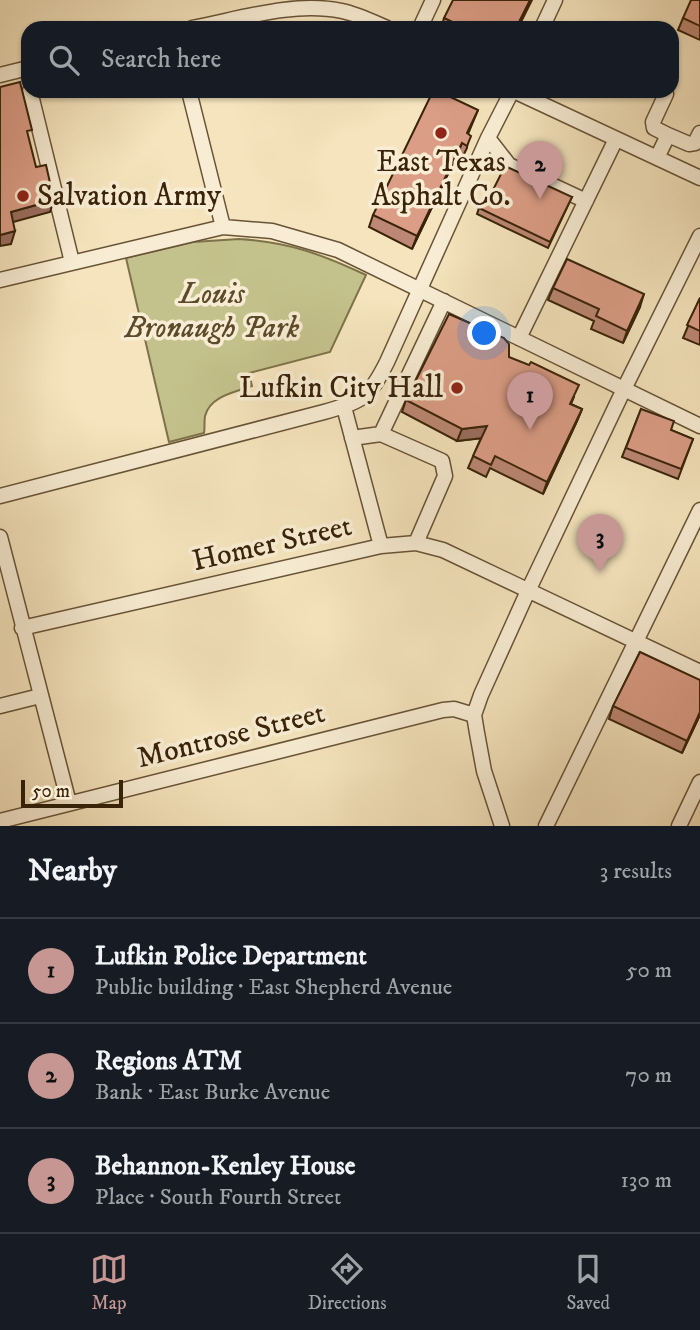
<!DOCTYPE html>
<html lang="en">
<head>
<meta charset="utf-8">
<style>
	body { margin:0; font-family:"IM FELL DW Pica",serif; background:#20242c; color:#f1f3f6 }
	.scale { position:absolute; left:21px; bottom:18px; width:102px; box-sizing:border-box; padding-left:7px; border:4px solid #392309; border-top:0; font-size:19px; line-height:24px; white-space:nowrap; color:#392309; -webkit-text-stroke:5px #f8edd4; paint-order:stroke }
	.you { position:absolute; left:485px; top:334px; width:24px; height:24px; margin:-18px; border:5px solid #fff; border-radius:50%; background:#1a73e8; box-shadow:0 0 0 10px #1a73e833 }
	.badge { display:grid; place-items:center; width:46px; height:46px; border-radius:50%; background:#c59692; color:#111; font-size:23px; font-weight:700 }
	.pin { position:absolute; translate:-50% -58px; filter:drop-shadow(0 2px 4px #0008) }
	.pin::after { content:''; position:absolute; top:37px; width:24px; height:21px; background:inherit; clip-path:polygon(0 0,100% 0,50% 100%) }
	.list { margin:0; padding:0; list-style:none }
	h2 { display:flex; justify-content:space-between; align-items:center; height:91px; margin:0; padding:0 28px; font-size:30px }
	h2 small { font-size:23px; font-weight:400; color:#9ea1a6 }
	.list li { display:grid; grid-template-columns:46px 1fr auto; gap:21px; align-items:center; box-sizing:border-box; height:105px; padding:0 28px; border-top:2px solid #363941 }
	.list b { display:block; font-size:26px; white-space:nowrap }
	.list p { margin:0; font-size:23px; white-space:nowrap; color:#9ea1a6 }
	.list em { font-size:23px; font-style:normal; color:#9ea1a6 }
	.icon { flex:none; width:38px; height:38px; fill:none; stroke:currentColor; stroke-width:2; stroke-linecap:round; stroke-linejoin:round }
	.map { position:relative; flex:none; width:700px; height:826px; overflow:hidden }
	.search { position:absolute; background:#171b24; box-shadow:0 2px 5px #0004; left:21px; right:21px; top:21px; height:77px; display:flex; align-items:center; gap:18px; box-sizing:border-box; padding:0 24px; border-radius:21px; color:#9ea1a6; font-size:26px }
	.sheet { height:406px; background:#171b24 }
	nav { display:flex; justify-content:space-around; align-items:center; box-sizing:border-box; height:98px; border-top:2px solid #363941; background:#171b24; font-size:19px; color:#9ea1a6 }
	nav a { display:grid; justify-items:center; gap:4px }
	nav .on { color:#c59692 }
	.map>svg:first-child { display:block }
	.green { fill:#c4c28c; stroke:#7e724a; stroke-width:2 }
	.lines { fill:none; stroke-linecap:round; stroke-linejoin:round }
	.minor-casing { stroke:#685336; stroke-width:17 }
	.minor { stroke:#f8edd4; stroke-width:14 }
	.wall { fill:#bc8773; stroke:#392309; stroke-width:2 }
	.shaded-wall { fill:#996e5e; stroke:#392309; stroke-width:2 }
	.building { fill:#db9d86; stroke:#392309; stroke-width:2 }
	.poi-dot { fill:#8f2418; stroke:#f8edd4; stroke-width:2.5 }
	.labels { text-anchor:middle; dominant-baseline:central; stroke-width:7; stroke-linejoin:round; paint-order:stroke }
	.poi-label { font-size:30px; fill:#392309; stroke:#f8edd4 }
	.park-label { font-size:30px; font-style:italic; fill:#5c4b2a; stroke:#f8edd4 }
	.street-label { font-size:30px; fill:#392309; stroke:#f8edd4 }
</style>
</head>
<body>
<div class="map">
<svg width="700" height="826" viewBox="0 0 700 826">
	<rect width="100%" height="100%" fill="#f5e4bd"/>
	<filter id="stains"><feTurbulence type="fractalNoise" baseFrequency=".00286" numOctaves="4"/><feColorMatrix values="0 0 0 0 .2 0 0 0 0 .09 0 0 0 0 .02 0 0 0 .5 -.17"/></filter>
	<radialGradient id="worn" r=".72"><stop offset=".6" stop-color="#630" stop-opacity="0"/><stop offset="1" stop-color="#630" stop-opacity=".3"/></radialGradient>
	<path class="green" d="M 239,239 C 289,242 321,254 366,275 L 330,352 L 249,373 L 252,386 C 235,392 210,396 205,416 C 204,422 205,428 204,433 L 169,442 L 126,258 L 193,242 Z"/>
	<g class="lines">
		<defs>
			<path id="minor" d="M 192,28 C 240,19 293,1 342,11 C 357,14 373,22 387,28
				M 420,28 L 433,0
				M 542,28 L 555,0
				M 0,75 L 28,68
				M 30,91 L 72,262
				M 189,91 L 223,227
				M 514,91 L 700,178
				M 666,94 L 653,122 L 654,128 L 668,135
				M 488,138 L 509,165 L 586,201
				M 657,158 L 668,135 L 689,144 L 695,143 L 700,133
				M 0,280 L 223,227 L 272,231 L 338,250 L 700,426
				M 519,338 L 616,139
				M 344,407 L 381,546
				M 381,434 L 444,301
				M 352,438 L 381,434 L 442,461 L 445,476 L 416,543
				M 0,496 L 324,412 C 363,401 369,398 387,362 L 488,138 L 512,91
				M 0,537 L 69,803
				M 22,628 L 381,546 L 416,543 L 443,550 L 700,672
				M 0,706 L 40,696
				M 0,821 L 443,710 L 454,709 L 474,715
				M 502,826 L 484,771 L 477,733 L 474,715 L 481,695 L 528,591 L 624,389 L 700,236
				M 546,826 L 700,510
				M 679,826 L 700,782"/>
		</defs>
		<use href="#minor" class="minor-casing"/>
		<use href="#minor" class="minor"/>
	</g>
	<path class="wall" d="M 700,0 L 700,40 L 678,30 L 683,18 Z
		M 444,18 L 518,28 L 441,28 Z
		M 478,110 L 468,134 L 467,148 L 462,158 L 457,155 L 412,249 L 369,227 L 373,215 Z
		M 490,196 L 572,197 L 548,248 L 477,214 L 479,208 Z
		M 553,288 L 640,307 L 623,343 L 591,329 L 594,321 L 548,300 Z
		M 700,298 L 700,345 L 683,338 Z
		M 509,357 L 574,397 L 571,404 L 582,409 L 577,421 L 543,494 L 490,468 L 486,477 L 468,468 L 481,438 L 457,441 L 402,412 L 406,400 Z
		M 641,409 L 671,430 L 693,439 L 678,479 L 622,457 Z
		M 613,706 L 700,715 L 682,753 L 609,719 Z"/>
	<path class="shaded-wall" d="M 530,0 L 532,0 L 518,28 L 516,28 Z
		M 462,143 L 457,155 L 412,249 L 417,236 Z
		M 54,200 L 50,212 L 6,224 L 11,212 Z
		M 15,231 L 11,244 L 0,246 L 0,235 Z
		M 644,294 L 640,307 L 623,343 L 627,331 Z
		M 582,409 L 577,421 L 543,494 L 547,482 Z
		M 487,426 L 483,438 L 457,441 L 462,429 Z
		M 700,712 L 700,715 L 682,753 L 687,741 Z"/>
	<path class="building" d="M 453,0 L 530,0 L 516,28 L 465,28 L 444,18 Z
		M 691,0 L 700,0 L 700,26 L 683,18 Z
		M 20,82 L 32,130 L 27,131 L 36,167 L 46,165 L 54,200 L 11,212 L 15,231 L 0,235 L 0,87 Z
		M 433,91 L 438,91 L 478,110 L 467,133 L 471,136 L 467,146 L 462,143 L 417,236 L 373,215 Z
		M 505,166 L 572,197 L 550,242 L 479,208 L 486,194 L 490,196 Z
		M 567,259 L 644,294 L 627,331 L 596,316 L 599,309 L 553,288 Z
		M 700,298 L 700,331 L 687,325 Z
		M 449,314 L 504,338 L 509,344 L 509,357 L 529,365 L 531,362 L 579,385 L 570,404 L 582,409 L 547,482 L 495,456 L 491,465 L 473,456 L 487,426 L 462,429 L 406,400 Z
		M 641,409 L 674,421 L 671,430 L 693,439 L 681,469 L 626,448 Z
		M 640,652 L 700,680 L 700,712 L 687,741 L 613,706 Z"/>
	<g class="poi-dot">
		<circle cx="441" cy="133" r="7"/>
		<circle cx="23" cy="196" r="7"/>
		<circle cx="457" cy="388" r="7"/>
	</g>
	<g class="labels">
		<g class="poi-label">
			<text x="441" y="162">East Texas<tspan x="441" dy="34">Asphalt Co.</tspan></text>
			<text x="37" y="196" text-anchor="start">Salvation Army</text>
			<text x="443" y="388" text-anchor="end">Lufkin City Hall</text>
		</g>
		<g class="park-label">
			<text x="212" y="294">Louis<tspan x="212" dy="34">Bronaugh Park</tspan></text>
		</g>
		<g class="street-label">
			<text transform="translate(272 544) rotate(-13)">Homer Street</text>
			<text transform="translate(231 736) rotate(-14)">Montrose Street</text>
		</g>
	</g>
	<rect width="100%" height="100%" filter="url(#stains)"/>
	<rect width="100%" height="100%" fill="url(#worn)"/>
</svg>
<div class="scale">50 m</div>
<div class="you"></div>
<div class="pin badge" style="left:530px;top:430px">1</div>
<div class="pin badge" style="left:540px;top:199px">2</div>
<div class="pin badge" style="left:600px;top:572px">3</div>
<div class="search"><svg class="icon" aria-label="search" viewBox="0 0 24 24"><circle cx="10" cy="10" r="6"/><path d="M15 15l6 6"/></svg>Search here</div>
</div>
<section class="sheet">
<h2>Nearby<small>3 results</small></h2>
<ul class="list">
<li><span class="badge">1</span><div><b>Lufkin Police Department</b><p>Public building · East Shepherd Avenue</p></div><em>50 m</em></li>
<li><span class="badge">2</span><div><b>Regions ATM</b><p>Bank · East Burke Avenue</p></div><em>70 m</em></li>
<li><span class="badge">3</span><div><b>Behannon-Kenley House</b><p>Place · South Fourth Street</p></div><em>130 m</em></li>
</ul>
</section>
<nav>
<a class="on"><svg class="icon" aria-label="map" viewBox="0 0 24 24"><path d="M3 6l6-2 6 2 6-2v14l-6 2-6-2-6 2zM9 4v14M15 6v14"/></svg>Map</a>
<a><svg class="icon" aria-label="directions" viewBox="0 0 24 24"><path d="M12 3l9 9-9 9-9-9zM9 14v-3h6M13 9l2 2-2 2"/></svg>Directions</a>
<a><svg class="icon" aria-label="saved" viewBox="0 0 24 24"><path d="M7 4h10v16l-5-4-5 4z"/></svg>Saved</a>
</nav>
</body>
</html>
